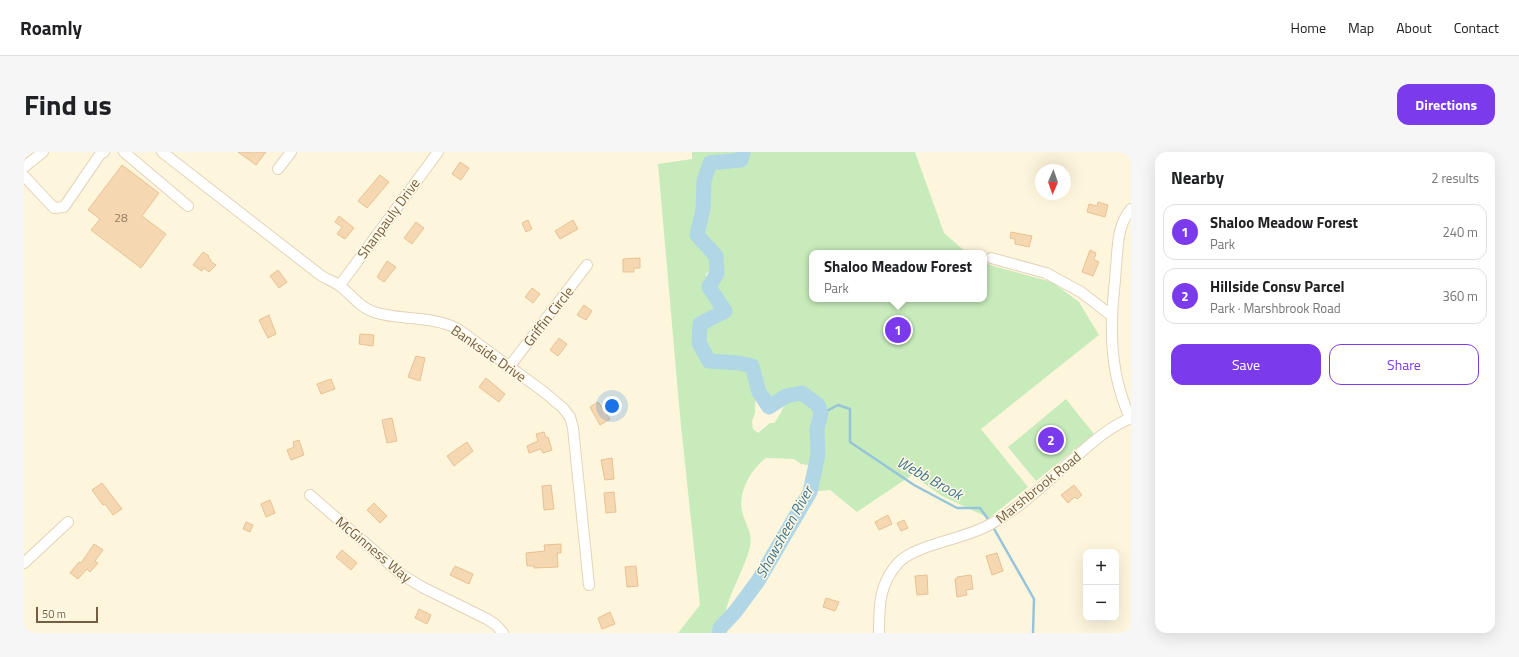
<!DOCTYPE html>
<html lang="en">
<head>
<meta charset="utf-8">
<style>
	body { margin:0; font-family:"Titillium Web",sans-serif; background:#f6f6f6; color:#202124 }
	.controls { position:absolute; right:12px; bottom:12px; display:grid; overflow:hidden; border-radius:8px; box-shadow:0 4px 16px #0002 }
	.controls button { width:36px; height:36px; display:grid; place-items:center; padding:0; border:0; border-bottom:1px solid #e0e0e0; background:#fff; color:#202124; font:20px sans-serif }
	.compass { position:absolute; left:1011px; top:12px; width:36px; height:36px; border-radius:50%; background:#fff; box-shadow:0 4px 16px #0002; rotate:182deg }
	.scale { position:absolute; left:12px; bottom:10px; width:62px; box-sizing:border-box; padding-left:4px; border:2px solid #745d44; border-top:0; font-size:11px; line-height:14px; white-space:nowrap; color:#745d44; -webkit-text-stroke:3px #fff9e4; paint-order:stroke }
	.you { position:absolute; left:588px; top:254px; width:14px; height:14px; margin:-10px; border:3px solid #fff; border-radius:50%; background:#1a73e8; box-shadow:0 0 0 6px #1a73e833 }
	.badge { display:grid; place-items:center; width:26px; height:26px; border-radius:50%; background:#7c3aed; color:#fff; font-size:13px; font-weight:700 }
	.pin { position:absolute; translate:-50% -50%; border:2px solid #fff; box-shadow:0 1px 4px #0006 }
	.popup { position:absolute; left:785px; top:98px; width:178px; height:52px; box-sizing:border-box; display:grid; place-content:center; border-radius:8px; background:#fff; filter:drop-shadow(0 1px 3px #0005); font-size:13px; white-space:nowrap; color:#757577 }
	.popup b { font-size:15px; color:#202124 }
	.popup::after { content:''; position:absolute; left:50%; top:100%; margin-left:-8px; border:8px solid transparent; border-top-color:#fff }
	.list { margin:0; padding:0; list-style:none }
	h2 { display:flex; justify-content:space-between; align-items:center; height:52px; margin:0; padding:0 16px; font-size:17px }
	h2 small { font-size:13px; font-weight:400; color:#757577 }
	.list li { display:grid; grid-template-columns:26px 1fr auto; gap:12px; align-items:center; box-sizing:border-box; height:56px; margin:0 8px 8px; padding:0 8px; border:1px solid #e0e0e0; border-radius:12px }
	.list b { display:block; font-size:15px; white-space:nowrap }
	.list p { margin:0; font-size:13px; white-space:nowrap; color:#757577 }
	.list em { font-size:13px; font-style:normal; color:#757577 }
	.actions { display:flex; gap:8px; padding:12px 16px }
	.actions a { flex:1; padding:9px 0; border:1px solid #7c3aed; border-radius:12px; text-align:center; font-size:14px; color:#7c3aed }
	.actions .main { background:#7c3aed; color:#fff }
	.map { position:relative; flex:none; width:1107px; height:481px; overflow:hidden; border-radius:12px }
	header { display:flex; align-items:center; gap:24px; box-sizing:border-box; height:56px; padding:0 20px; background:#fff; border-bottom:1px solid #e0e0e0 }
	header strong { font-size:19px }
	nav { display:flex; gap:22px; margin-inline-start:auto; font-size:14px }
	.intro { display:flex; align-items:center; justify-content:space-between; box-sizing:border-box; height:96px; padding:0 24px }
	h1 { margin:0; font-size:28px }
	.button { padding:10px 18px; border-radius:12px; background:#7c3aed; color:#fff; font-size:14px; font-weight:700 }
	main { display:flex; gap:24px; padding:0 24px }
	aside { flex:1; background:#fff; border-radius:12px; box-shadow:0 4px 16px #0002 }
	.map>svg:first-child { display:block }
	.green { fill:#c7ebbb; fill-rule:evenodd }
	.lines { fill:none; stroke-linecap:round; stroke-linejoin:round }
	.stream { stroke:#96c4da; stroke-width:2.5 }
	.river { stroke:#b1d7e7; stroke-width:15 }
	.building { fill:#f5d8b2; stroke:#e8c192 }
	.minor-casing { stroke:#e2d3b9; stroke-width:12 }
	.minor { stroke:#fff; stroke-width:10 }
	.labels { text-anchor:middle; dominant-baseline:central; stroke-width:3; stroke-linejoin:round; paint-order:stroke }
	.number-label { font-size:12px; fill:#947c60 }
	.street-label { font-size:14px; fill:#745d44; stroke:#fff9e4 }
	.water-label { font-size:15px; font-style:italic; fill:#407691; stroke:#fff9e4 }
</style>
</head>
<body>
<header>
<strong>Roamly</strong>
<nav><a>Home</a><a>Map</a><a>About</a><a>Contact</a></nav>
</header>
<div class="intro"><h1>Find us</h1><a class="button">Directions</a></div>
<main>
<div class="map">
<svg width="1107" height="481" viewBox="0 0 1107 481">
	<rect width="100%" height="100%" fill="#fef6dc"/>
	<path class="green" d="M 668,0 L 891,0 L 920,81 L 943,101 L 788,101 L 788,147 L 960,147 L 960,110 L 969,114 L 1028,130 L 1055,150 L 1075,183 L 957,277 L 1004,335 L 965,366 L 918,344 L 888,323 L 833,360 L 806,338 L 786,340 L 794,303 L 793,277 L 797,262 L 794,253 L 778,241 L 762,244 L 745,255 L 735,240 L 732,228 L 731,261 L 728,269 L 729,277 L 734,281 L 746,271 L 750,271 C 758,263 760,246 773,243 C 779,246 791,250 793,257 C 796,265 790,273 788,281 C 786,292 795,306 783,313 L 777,312 L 770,307 L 742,306 C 727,317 714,340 718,359 C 721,372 729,381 726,395 C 723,407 718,417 713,429 C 705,445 700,464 695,481 L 654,481 L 676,453 L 656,264 L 634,12 L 668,7 ZM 687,118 L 693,118 L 693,121 L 685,135 L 690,143 L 685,139 L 685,129 L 682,126 L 682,122 Z
		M 1042,247 L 1070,282 L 1012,329 L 984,295 Z"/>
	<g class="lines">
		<path class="stream" d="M 797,262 L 814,253 L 826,257 L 826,290 L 890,333 L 933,356 L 956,356 L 966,370
			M 969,375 L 1010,447 L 1009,481"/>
		<path class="river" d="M 695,481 L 696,476 L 711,460 L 734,429 L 786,340 L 794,303 L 793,277 L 797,262 L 794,253 L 778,241 L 762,244 L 745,255 L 735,240 L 728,214 L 715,211 L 685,209 L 675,191 L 676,172 L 701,159 L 685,135 L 693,121 L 692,104 L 673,83 L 679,57 L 680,29 L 686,11 L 717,8 L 719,0"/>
	</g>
	<path class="building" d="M 214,0 L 242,0 L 232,13 Z
		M 436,10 L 445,16 L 437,28 L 428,22 Z
		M 98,13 L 135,41 L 118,64 L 142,82 L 117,116 L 67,78 L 76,67 L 64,58 Z
		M 356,23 L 365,30 L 343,56 L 334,49 Z
		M 1074,50 L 1084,53 L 1081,65 L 1063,60 L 1065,52 L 1073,54 Z
		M 315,64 L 330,76 L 321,87 L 313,82 L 318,75 L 311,70 Z
		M 504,68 L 508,77 L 502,80 L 498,71 Z
		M 549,68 L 554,77 L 536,87 L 531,79 Z
		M 392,70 L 400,76 L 388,92 L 380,86 Z
		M 987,80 L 1008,84 L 1005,95 L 991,92 L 991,87 L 986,86 Z
		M 1066,98 L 1072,101 L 1070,108 L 1075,110 L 1069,124 L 1058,120 Z
		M 179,100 L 185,104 L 184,105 L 187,108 L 186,109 L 192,113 L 185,120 L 180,116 L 178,119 L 169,113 Z
		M 616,106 L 616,116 L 610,116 L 610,120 L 599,120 L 599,107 Z
		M 363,109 L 372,115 L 360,130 L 353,125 Z
		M 254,118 L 263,130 L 255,136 L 246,124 Z
		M 508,136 L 516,142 L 509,151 L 501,145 Z
		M 560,153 L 568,159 L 562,168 L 553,163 Z
		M 245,163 L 252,182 L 244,186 L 235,168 Z
		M 336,182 L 350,183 L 349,194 L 335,192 Z
		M 535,186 L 543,192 L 534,204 L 526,198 Z
		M 392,204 L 401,206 L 396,229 L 384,225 Z
		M 462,226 L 481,242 L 475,250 L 455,235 Z
		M 307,227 L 311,237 L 297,242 L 293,232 Z
		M 574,250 L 586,267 L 576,273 L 566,255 Z
		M 368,266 L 373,289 L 363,291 L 358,268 Z
		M 520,280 L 522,286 L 524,285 L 528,298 L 519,301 L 517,297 L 505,301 L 503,294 L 514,289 L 512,282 Z
		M 275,288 L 280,303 L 267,308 L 263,298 L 270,295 L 269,290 Z
		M 443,290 L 449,299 L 430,314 L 423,304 Z
		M 588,306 L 590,327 L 581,328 L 577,308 Z
		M 78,331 L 98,357 L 89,363 L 81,352 L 79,353 L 68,338 Z
		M 527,333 L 530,357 L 520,358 L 518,334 Z
		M 1050,333 L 1058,343 L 1053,347 L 1051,345 L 1044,351 L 1037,343 Z
		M 590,340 L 592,360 L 582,361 L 580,341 Z
		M 246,348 L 251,361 L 242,365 L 237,352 Z
		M 350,351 L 363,364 L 356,371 L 343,358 Z
		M 864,363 L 868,372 L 855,378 L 851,370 Z
		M 880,368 L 884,376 L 877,379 L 873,371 Z
		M 222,370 L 229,373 L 226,380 L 219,377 Z
		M 70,392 L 79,398 L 71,409 L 74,411 L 66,420 L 63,417 L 54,427 L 46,421 L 55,410 L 57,411 Z
		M 537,392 L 537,401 L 533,401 L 534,415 L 510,416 L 510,414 L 503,414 L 502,401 L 521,399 L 520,393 Z
		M 318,398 L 333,411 L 327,418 L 312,405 Z
		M 973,401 L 979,419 L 968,423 L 962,404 Z
		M 431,414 L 449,422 L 445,432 L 426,423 Z
		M 612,414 L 614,434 L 603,435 L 601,415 Z
		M 903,423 L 904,442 L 893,443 L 891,424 Z
		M 947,423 L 949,437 L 942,438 L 943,443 L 933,445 L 931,427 L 933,427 L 933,425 Z
		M 802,446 L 815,450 L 811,459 L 799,455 Z
		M 395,457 L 407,463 L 403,472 L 391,466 Z
		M 586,460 L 591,472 L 578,477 L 574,466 Z"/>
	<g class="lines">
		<defs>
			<path id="minor" d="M 100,0 L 164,54
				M 138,0 L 295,122 C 301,127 310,129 316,134 C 328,143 335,155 350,160 C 377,169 407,163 434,177 L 520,240 L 539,256 L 546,265 L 549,276 L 565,433
				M 0,15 L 19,0
				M 254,17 L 267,0
				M 0,24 L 30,56 L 40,55 L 77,1 L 80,0
				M 967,106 L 1022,121 L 1057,140 L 1088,164
				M 316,133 L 414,0
				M 485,215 L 563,113
				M 1106,266 C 1093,237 1087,202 1088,170 C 1088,152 1091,133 1092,115 C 1094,95 1093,73 1107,57
				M 286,343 L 377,422 L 398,435 L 463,467 L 472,473 L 479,481
				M 0,411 L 44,370
				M 855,481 C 855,454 855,431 875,410 C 893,392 942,387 967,372 C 999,354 1027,326 1055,302 C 1071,288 1087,274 1107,266"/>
		</defs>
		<use href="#minor" class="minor-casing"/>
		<use href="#minor" class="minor"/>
	</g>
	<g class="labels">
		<g class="number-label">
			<text x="97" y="65">28</text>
		</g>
		<g class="street-label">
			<text transform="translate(364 66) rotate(-54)">Shanpauly Drive</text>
			<text transform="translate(524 164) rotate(-52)">Griffin Circle</text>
			<text transform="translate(465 201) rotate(35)">Bankside Drive</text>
			<text transform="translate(1014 335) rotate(-39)">Marshbrook Road</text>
			<text transform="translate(350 397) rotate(40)">McGinness Way</text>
		</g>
		<g class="water-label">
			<text transform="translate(906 326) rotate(29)">Webb Brook</text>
			<text transform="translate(760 380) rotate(-61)">Shawsheen River</text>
		</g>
	</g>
</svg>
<div class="controls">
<button>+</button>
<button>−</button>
</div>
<svg class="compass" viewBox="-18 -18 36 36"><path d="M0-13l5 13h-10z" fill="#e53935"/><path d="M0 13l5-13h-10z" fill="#757577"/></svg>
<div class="scale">50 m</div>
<div class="you"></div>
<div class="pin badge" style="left:874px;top:178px">1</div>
<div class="popup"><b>Shaloo Meadow Forest</b>Park</div>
<div class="pin badge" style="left:1027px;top:288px">2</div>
</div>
<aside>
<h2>Nearby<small>2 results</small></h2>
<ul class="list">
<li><span class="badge">1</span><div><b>Shaloo Meadow Forest</b><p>Park</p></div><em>240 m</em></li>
<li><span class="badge">2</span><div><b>Hillside Consv Parcel</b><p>Park · Marshbrook Road</p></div><em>360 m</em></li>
</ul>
<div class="actions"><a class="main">Save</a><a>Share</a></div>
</aside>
</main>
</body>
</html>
